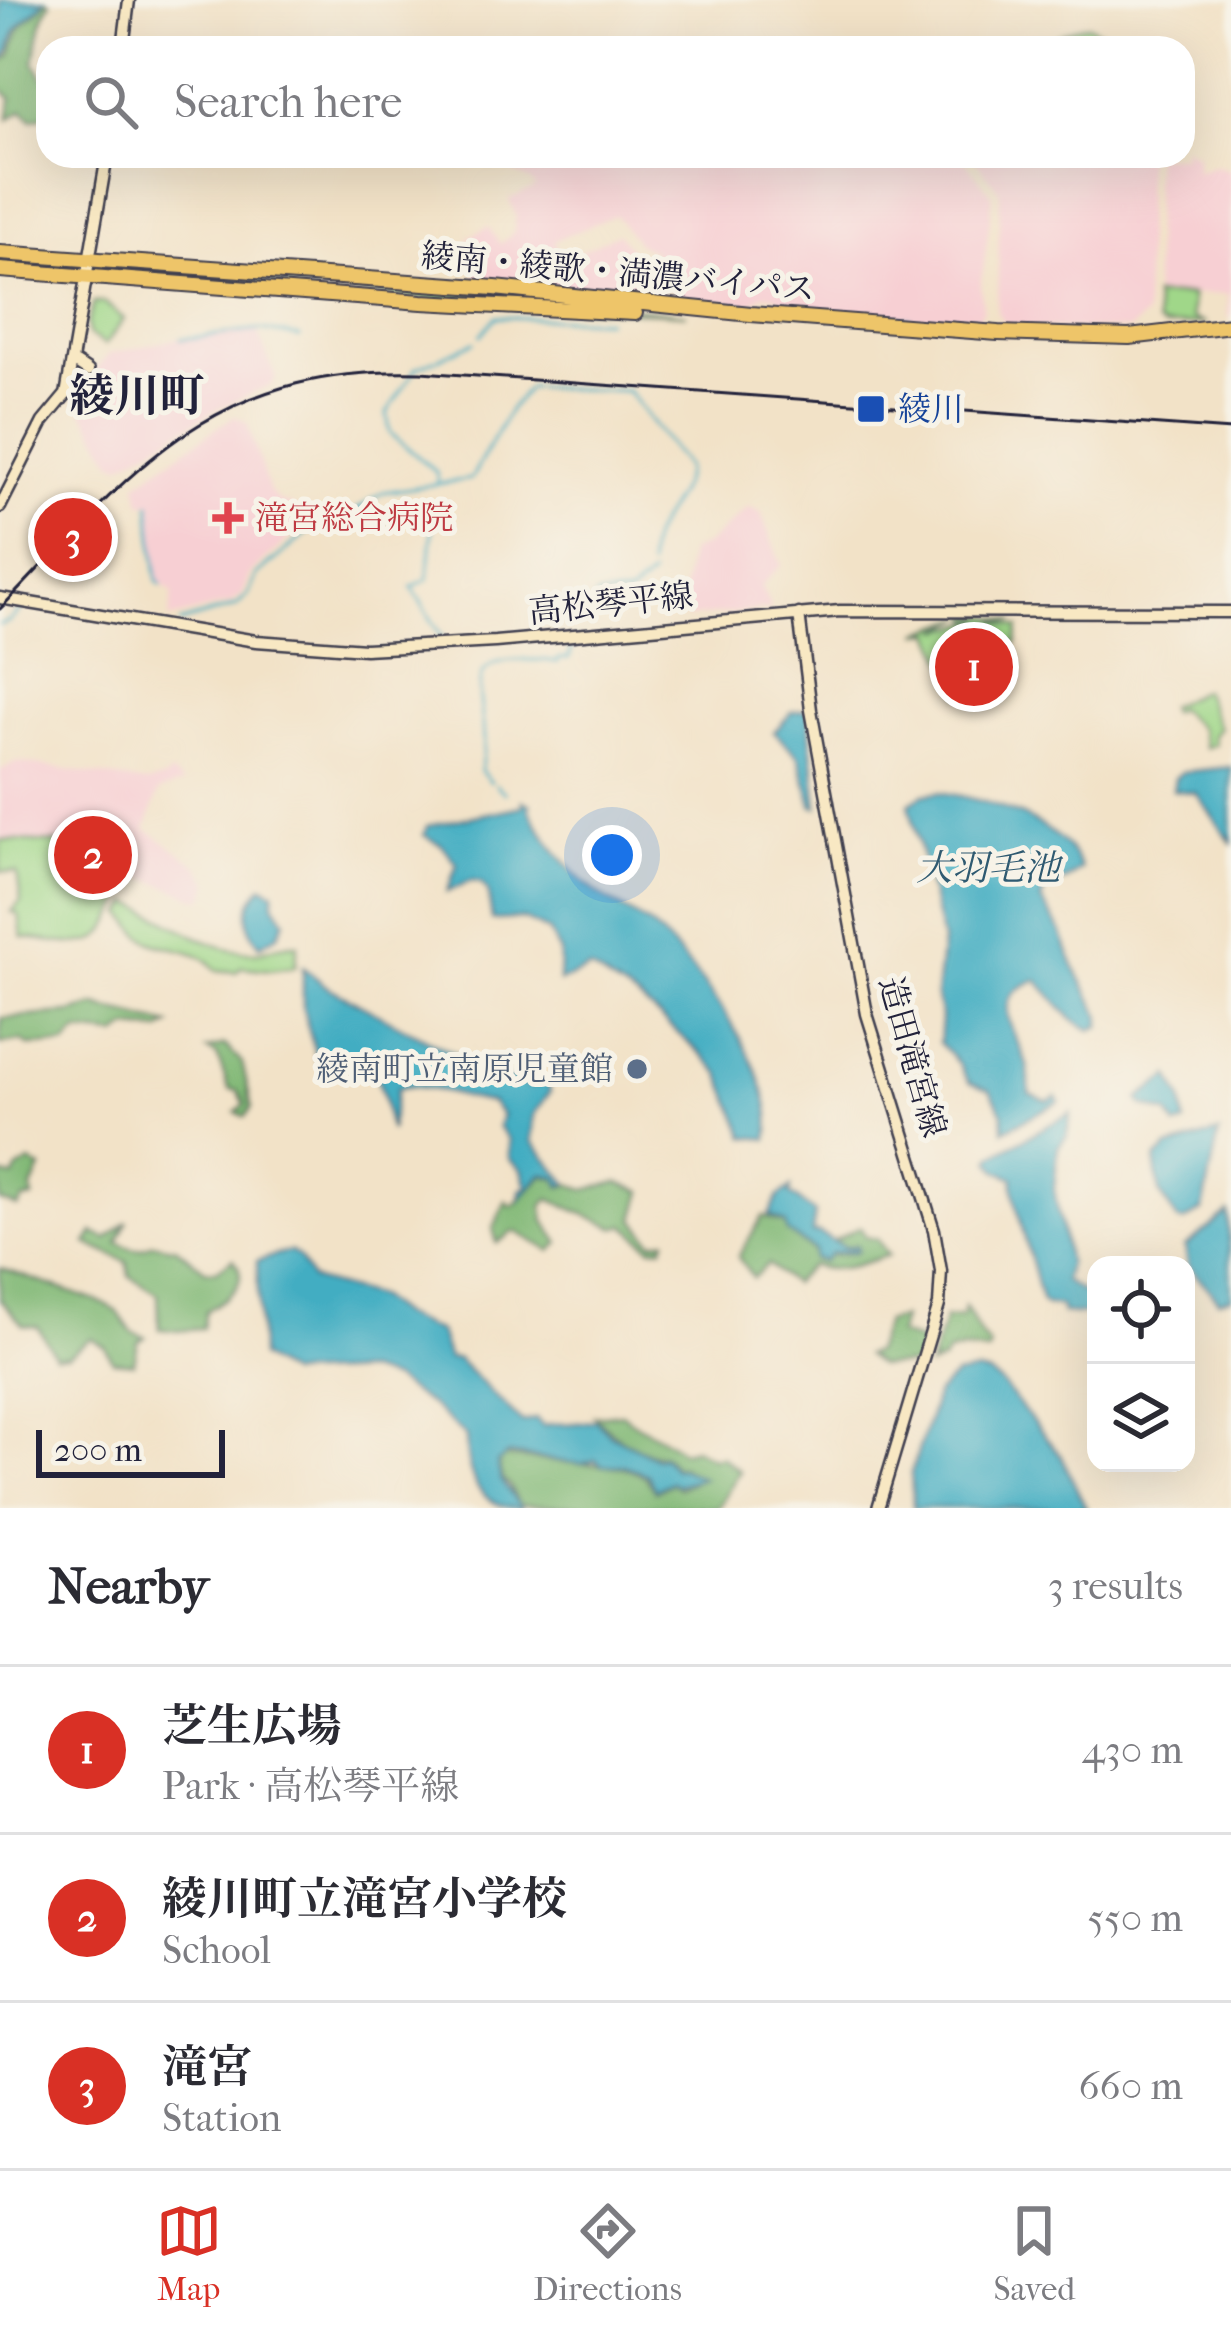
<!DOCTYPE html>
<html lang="en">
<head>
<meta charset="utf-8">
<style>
	body { margin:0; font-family:"IM FELL French Canon","Noto Serif JP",serif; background:#f7f7f7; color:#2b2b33 }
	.controls { position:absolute; right:36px; bottom:36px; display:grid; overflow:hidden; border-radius:24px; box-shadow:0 12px 48px #0002 }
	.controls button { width:108px; height:108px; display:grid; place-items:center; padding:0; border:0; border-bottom:3px solid #e1e1e2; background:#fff; color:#2b2b33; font:60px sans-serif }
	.scale { position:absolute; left:36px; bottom:30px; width:189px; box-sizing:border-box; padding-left:12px; border:6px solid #22223b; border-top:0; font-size:33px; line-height:42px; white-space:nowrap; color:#22223b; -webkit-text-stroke:9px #f7f3e8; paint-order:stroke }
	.you { position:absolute; left:612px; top:855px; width:42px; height:42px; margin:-30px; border:9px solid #fff; border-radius:50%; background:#1a73e8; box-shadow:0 0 0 18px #1a73e833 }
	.badge { display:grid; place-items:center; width:78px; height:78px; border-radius:50%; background:#d93025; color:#fff; font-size:39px; font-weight:700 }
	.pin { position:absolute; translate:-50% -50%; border:6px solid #fff; box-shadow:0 3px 12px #0006 }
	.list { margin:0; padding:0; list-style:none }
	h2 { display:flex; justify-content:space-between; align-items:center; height:156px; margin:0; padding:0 48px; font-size:51px }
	h2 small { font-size:39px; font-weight:400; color:#7c7c81 }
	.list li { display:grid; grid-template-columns:78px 1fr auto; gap:36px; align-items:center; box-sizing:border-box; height:168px; padding:0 48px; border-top:3px solid #e1e1e2 }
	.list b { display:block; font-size:45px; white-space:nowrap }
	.list p { margin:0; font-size:39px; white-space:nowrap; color:#7c7c81 }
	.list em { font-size:39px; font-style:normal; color:#7c7c81 }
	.icon { flex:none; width:66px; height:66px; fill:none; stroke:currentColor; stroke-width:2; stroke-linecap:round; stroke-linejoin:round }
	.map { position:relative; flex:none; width:1231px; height:1508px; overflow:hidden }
	.search { position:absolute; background:#fff; box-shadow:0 12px 48px #0002; left:36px; right:36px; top:36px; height:132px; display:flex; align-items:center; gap:30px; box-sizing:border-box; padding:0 42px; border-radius:36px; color:#7c7c81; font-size:45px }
	.sheet { height:660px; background:#fff }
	nav { display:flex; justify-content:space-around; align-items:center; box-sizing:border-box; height:168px; border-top:3px solid #e1e1e2; background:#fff; font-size:33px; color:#7c7c81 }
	nav a { display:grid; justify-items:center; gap:6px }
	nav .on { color:#d93025 }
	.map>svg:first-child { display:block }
	.built { fill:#f7cfd3 }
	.green { fill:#a0d789; stroke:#617c62; stroke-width:3 }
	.forest { fill:#80b875; stroke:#516d58; stroke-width:3 }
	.water { fill:#43adc2; stroke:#32687e; stroke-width:3 }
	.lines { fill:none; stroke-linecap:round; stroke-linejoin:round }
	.stream { stroke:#43adc2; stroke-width:3 }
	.secondary-casing { stroke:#413f50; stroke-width:15 }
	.trunk-casing { stroke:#413f50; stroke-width:18 }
	.secondary { stroke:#f8e8c3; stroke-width:10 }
	.trunk { stroke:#eec569; stroke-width:14 }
	.rail { stroke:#22223b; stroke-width:3 }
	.transit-dot { fill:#1a4fb4; stroke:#f7f3e8; stroke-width:4.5 }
	.health-dot { fill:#e0444e; stroke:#f7f3e8; stroke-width:4.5 }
	.service-dot { fill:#5c6f8a; stroke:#f7f3e8; stroke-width:4.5 }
	.labels { text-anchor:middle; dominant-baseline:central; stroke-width:10; stroke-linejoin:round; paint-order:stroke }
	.street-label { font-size:33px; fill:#22223b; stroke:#f7f3e8 }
	.transit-label { font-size:33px; fill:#164399; stroke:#f7f3e8; text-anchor:start }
	.health-label { font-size:33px; fill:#be3a42; stroke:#f7f3e8; text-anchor:start }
	.service-label { font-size:33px; fill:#4e5e75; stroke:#f7f3e8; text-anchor:end }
	.water-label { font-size:36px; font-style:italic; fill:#2f5a71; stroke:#f7f3e8 }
	.district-label { font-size:45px; font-weight:bold; fill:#22223b; stroke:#f7f3e8 }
</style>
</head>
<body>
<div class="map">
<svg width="1231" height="1508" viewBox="0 0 1231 1508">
	<rect width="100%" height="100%" fill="#f7f3e8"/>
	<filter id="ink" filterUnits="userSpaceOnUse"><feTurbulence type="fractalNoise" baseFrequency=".00833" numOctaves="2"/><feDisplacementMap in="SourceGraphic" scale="24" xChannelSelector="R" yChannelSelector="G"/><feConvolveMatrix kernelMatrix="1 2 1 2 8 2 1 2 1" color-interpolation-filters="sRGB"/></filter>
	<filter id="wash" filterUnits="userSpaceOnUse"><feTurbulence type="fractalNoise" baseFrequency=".004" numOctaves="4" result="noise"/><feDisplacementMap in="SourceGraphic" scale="48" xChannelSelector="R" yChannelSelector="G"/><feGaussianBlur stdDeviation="2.7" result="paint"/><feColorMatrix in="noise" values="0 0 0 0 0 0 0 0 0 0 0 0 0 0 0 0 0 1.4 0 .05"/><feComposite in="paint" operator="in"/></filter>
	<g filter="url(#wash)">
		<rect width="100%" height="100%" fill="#f2e2c7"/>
		<path class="built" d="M 1183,147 L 1196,155 L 1196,172 L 1215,165 L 1231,171 L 1231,318 L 1228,318 L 1228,294 L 1154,295 L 1154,156 L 1183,156 Z
			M 512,156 L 961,156 L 993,196 L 981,286 L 983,310 L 975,324 L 788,309 L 776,296 L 764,294 L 749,305 L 681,300 L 653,265 L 654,251 L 638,244 L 615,215 L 554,241 L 563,260 L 618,233 L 663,292 L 660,300 L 479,280 L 471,264 L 479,254 L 467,238 L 488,227 L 500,244 L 508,238 L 514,231 L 516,216 L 509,199 L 535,188 L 532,182 L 507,169 Z
			M 972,156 L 1146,156 L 1145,316 L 1130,330 L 1008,327 L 997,313 L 1000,191 Z
			M 257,331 L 276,378 L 271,385 L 220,408 L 122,464 L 114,462 L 76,400 L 75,395 L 109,354 L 180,338 Z
			M 234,416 L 247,422 L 269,491 L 279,501 L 300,509 L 305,524 L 251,573 L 243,594 L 231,603 L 169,619 L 173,593 L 158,581 L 151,503 L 141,503 L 137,483 Z
			M 749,507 L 761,513 L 781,565 L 761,586 L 771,609 L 686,618 L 681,605 L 689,552 L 706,545 Z
			M 18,762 L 147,783 L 167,778 L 170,773 L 184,783 L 159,791 L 146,829 L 198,865 L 210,883 L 203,900 L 132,873 L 119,910 L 98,939 L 86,942 L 22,937 L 19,915 L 12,912 L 21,901 L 17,873 L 0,871 L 0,770 Z"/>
		<path class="green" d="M 1088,25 L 1129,48 L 1028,48 L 1080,26 Z
			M 202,273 L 529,295 L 686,314 L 473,302 L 195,279 Z
			M 1191,295 L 1192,318 L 1203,323 L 1165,327 L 1157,323 L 1154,296 Z
			M 94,303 L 105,303 L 124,319 L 105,345 L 89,335 L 87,324 Z
			M 969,614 L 1015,621 L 996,621 L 1019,627 L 1017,641 L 1006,658 L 1014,678 L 993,688 L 960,696 L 933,632 L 919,633 L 965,617 L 940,630 L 984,620 L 971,619 Z
			M 1203,690 L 1219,728 L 1213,736 L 1215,744 L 1205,748 L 1200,729 L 1178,709 L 1170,712 L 1168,707 Z
			M 0,840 L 139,848 C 132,871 116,936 91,942 C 71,946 41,940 22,937 L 19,915 L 12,912 L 21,901 L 17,873 L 0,871 Z
			M 130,903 C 172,919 206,951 253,952 C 267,952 278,943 298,944 L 295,967 L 270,970 L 241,967 L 236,972 L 216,970 C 200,948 175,951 152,942 C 140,937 132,924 124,914 Z"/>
		<path class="forest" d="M 46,0 L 51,2 L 43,17 L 34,62 L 48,84 L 48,115 L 32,119 L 23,110 L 8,119 L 12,98 L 0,87 L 0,62 L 11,55 C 15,42 17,29 27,20 C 35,12 41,11 46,0 Z
			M 96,1006 L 170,1025 L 160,1031 L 129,1028 L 117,1036 L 78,1032 L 66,1045 L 28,1046 L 22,1041 L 0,1044 L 2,1018 L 70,1013 Z
			M 225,1045 L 242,1062 L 252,1107 L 245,1117 L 236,1112 L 245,1104 L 238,1091 L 229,1089 L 217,1055 L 207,1050 Z
			M 30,1162 L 41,1169 L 32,1188 L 33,1198 L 23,1200 L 18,1208 L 0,1201 L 0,1175 L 14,1177 L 18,1169 Z
			M 543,1176 L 556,1178 L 561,1187 L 571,1184 L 585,1190 L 618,1182 L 643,1192 L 635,1219 L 653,1242 L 666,1239 L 663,1247 L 652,1248 L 625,1225 L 616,1228 L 549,1199 L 543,1206 L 545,1221 L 560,1243 L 551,1251 L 515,1231 L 497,1243 L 493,1229 L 506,1201 L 512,1207 Z
			M 763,1216 L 785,1224 L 787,1232 L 813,1251 L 813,1259 L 823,1262 L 826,1256 L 857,1252 L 856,1245 L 845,1247 L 834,1240 L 860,1227 L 866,1237 L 877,1239 L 888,1255 C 864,1263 836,1275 811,1265 L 792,1284 L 768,1264 L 753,1278 L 738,1257 Z
			M 128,1221 L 118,1242 C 132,1250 140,1252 153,1243 L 177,1248 L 205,1270 L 216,1271 L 233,1259 C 253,1284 226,1298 206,1311 L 203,1328 L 179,1331 L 159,1329 L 158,1294 L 130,1276 L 127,1262 L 87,1244 L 94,1233 L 107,1239 Z
			M 0,1268 L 102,1303 L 117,1311 L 132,1332 L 145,1337 L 138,1342 L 134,1363 L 113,1361 L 105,1347 L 91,1338 L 68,1355 L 55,1356 L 38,1327 L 23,1325 L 0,1299 Z
			M 965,1307 C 976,1321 976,1334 990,1346 L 988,1353 L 965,1350 L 948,1353 L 943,1361 L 929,1367 L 945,1318 L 962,1317 Z
			M 902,1318 L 898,1335 L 922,1342 L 924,1348 L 917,1365 L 878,1366 L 865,1355 L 874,1352 L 885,1322 Z
			M 622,1413 C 641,1430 662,1435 681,1451 L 694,1448 L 712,1458 L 721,1456 L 740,1471 L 718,1508 L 519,1505 L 509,1485 L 502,1480 L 498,1463 L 503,1457 L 624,1467 L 645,1476 L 655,1492 L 672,1483 L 679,1488 L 701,1478 L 681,1466 L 674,1467 L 663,1455 C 639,1455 611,1433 594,1416 Z"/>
		<path class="water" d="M 0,0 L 45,0 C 37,14 22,17 15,32 C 9,46 13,51 0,60 Z
			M 808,709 L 818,807 L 813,806 L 799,757 L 774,732 L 792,712 Z
			M 1231,767 L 1231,842 L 1196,793 L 1173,790 L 1175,778 L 1182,772 Z
			M 939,792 C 984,799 1064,821 1081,869 L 1067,880 L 1045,888 L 1041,900 L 1061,931 L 1073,964 L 1101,1016 L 1101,1026 L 1091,1030 L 1072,1019 L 1037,980 C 986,997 1015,1031 1026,1062 C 1030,1071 1029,1083 1029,1093 L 1047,1101 L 1057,1096 L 1059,1102 L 1004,1130 L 1003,1113 L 990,1090 L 969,1082 L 958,1063 L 939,1043 L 941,1017 L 936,995 L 942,941 L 909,804 L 924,794 Z
			M 523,801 L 531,805 L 529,809 C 548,844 572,877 606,899 C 624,910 644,919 660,934 C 701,973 782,1080 768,1139 L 746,1137 L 720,1073 L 704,1056 L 641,1001 L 590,969 L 559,982 L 560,952 L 548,931 L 523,919 L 492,920 L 488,892 L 481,883 L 471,881 L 447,892 L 457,864 L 442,845 L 424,835 L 427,826 L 523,806 Z
			M 263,886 L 274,892 L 274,903 L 285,920 L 278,935 L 260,945 C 243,927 244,903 263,886 Z
			M 303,967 L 326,986 L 433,1043 L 529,1087 L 548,1083 L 550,1092 L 534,1114 L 532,1141 L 568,1183 L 561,1186 L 556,1177 L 542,1174 L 520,1200 L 521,1190 L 527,1187 L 522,1170 L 509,1158 L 509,1140 L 498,1127 L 502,1115 L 491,1102 C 463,1101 420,1079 397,1089 L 390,1131 C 384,1109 386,1088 371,1071 L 318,1063 L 303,1009 Z
			M 1170,1076 L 1182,1100 L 1185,1123 L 1176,1127 L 1168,1114 L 1142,1105 L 1139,1099 Z
			M 1071,1113 L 1067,1136 L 1058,1147 L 1054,1189 L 1068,1264 L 1064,1281 L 1096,1300 L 1096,1334 L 1087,1315 L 1062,1313 L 1060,1306 L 1045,1305 L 1041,1300 C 1036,1277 1010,1194 1014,1178 L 998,1171 L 991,1161 L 992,1156 Z
			M 1219,1133 L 1203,1210 L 1184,1222 L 1178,1221 L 1160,1194 L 1155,1160 L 1168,1148 Z
			M 791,1188 L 790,1194 L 815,1213 L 812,1233 L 819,1233 L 845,1248 L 857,1246 L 857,1251 L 831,1253 L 823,1261 L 813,1258 L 814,1250 L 787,1232 L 785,1223 L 769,1215 L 779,1196 Z
			M 1228,1213 L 1231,1297 L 1219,1300 L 1188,1266 L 1185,1247 Z
			M 290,1251 L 298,1256 L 311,1279 L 377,1297 L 400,1315 L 439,1332 L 448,1359 L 457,1359 L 522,1422 L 536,1419 L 543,1426 C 561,1421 577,1426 595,1420 L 611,1435 L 656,1458 L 663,1457 L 674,1469 L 681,1468 L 702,1478 L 677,1485 L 671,1482 L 655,1490 L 648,1475 L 624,1465 L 603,1466 L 595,1460 L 581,1464 L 508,1454 L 497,1463 L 501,1481 L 521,1508 C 478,1508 466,1476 466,1437 L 430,1405 L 393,1380 L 366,1372 L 288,1375 L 260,1358 L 257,1261 Z
			M 977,1372 L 990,1375 L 1002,1384 L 1062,1457 L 1086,1508 L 913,1508 L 911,1473 L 937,1393 L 955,1376 Z"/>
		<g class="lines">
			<path class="stream" d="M 581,289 L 652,297
				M 706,303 L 746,306
				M 786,303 L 791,309 L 829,312
				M 890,317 L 910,318
				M 481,335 L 496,317 L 606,320
				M 181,339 L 261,330 L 300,337
				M 439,484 L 436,472 L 390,433 L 387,413 L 416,368 L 474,342
				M 150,504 L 157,581 L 161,585
				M 361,509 L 372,522 L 434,514 L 428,579 L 412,587 L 443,639
				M 586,621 L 596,597 L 629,595 L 651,576
				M 180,623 L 237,606 L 248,595 L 257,575 L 326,517 L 351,514 L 383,492 L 471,479 L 510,409 L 529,387 L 628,391 L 686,467 C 683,505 643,524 649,567
				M 0,625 L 10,621 L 22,608
				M 558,659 L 569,658 L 575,638
				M 491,782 L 481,771 C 481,762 484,752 484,742 C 484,698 460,659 522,660 C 536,660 545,659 558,662
				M 496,785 L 505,793"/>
		</g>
	</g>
	<g filter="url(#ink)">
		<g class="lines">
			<defs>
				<path id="secondary" d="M 123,48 L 129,0
					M 76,363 L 88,371
					M 66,395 L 107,156
					M 0,507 L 43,422 L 68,392
					M 0,598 L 256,641 L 365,649 L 495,642 L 840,611 L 1231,612
					M 799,614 L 811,710 L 867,1014 L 934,1230 L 941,1271 L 939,1305 L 878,1508"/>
				<path id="trunk" d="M 0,253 L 495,288 L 751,314 L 998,333 L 1129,337 L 1231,325
					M 0,270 L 422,302 L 635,313"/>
			</defs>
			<use href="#secondary" class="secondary-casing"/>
			<use href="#trunk" class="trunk-casing"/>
			<use href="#secondary" class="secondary"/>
			<use href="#trunk" class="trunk"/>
			<path class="rail" d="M 0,609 C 133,471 211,365 421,372 L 1231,430"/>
		</g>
	</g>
	<rect class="transit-dot" x="856" y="394" width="30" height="30" rx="6"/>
	<path class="health-dot" d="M222 500h12v12h12v12h-12v12h-12v-12h-12v-12h12z"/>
	<circle class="service-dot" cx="637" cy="1069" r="12"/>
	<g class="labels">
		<g class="street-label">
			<text transform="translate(618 273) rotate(5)">綾南・綾歌・満濃バイパス</text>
			<text transform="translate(611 604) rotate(-6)">高松琴平線</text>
			<text transform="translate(912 1057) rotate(74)">造田滝宮線</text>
		</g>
		<g class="transit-label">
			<text x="898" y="409">綾川</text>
		</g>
		<g class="health-label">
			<text x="255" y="518">滝宮総合病院</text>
		</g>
		<g class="service-label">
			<text x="613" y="1069">綾南町立南原児童館</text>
		</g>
		<g class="water-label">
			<text x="988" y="868">大羽毛池</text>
		</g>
		<g class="district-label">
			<text x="137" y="396">綾川町</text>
		</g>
	</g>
</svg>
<div class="controls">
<button><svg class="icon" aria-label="locate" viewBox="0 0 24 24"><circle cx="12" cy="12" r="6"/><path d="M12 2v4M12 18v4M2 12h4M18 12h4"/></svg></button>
<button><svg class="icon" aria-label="layers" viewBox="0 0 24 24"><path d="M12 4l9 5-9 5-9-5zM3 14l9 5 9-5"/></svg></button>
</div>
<div class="scale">200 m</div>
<div class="you"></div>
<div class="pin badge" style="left:974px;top:667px">1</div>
<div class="pin badge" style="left:93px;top:855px">2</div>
<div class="pin badge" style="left:73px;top:537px">3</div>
<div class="search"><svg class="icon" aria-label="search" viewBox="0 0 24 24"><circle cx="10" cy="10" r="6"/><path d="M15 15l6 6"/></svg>Search here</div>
</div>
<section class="sheet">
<h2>Nearby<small>3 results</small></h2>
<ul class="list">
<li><span class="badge">1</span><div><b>芝生広場</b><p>Park · 高松琴平線</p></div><em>430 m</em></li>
<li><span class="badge">2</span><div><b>綾川町立滝宮小学校</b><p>School</p></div><em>550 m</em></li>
<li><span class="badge">3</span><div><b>滝宮</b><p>Station</p></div><em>660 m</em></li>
</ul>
</section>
<nav>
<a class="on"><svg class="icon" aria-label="map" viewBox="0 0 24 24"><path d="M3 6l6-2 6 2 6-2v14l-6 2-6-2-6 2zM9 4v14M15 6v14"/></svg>Map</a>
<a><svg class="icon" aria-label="directions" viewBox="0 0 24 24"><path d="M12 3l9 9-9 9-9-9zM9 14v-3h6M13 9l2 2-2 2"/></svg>Directions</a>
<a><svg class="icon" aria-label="saved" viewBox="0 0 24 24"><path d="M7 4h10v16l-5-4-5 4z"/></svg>Saved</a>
</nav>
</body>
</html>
